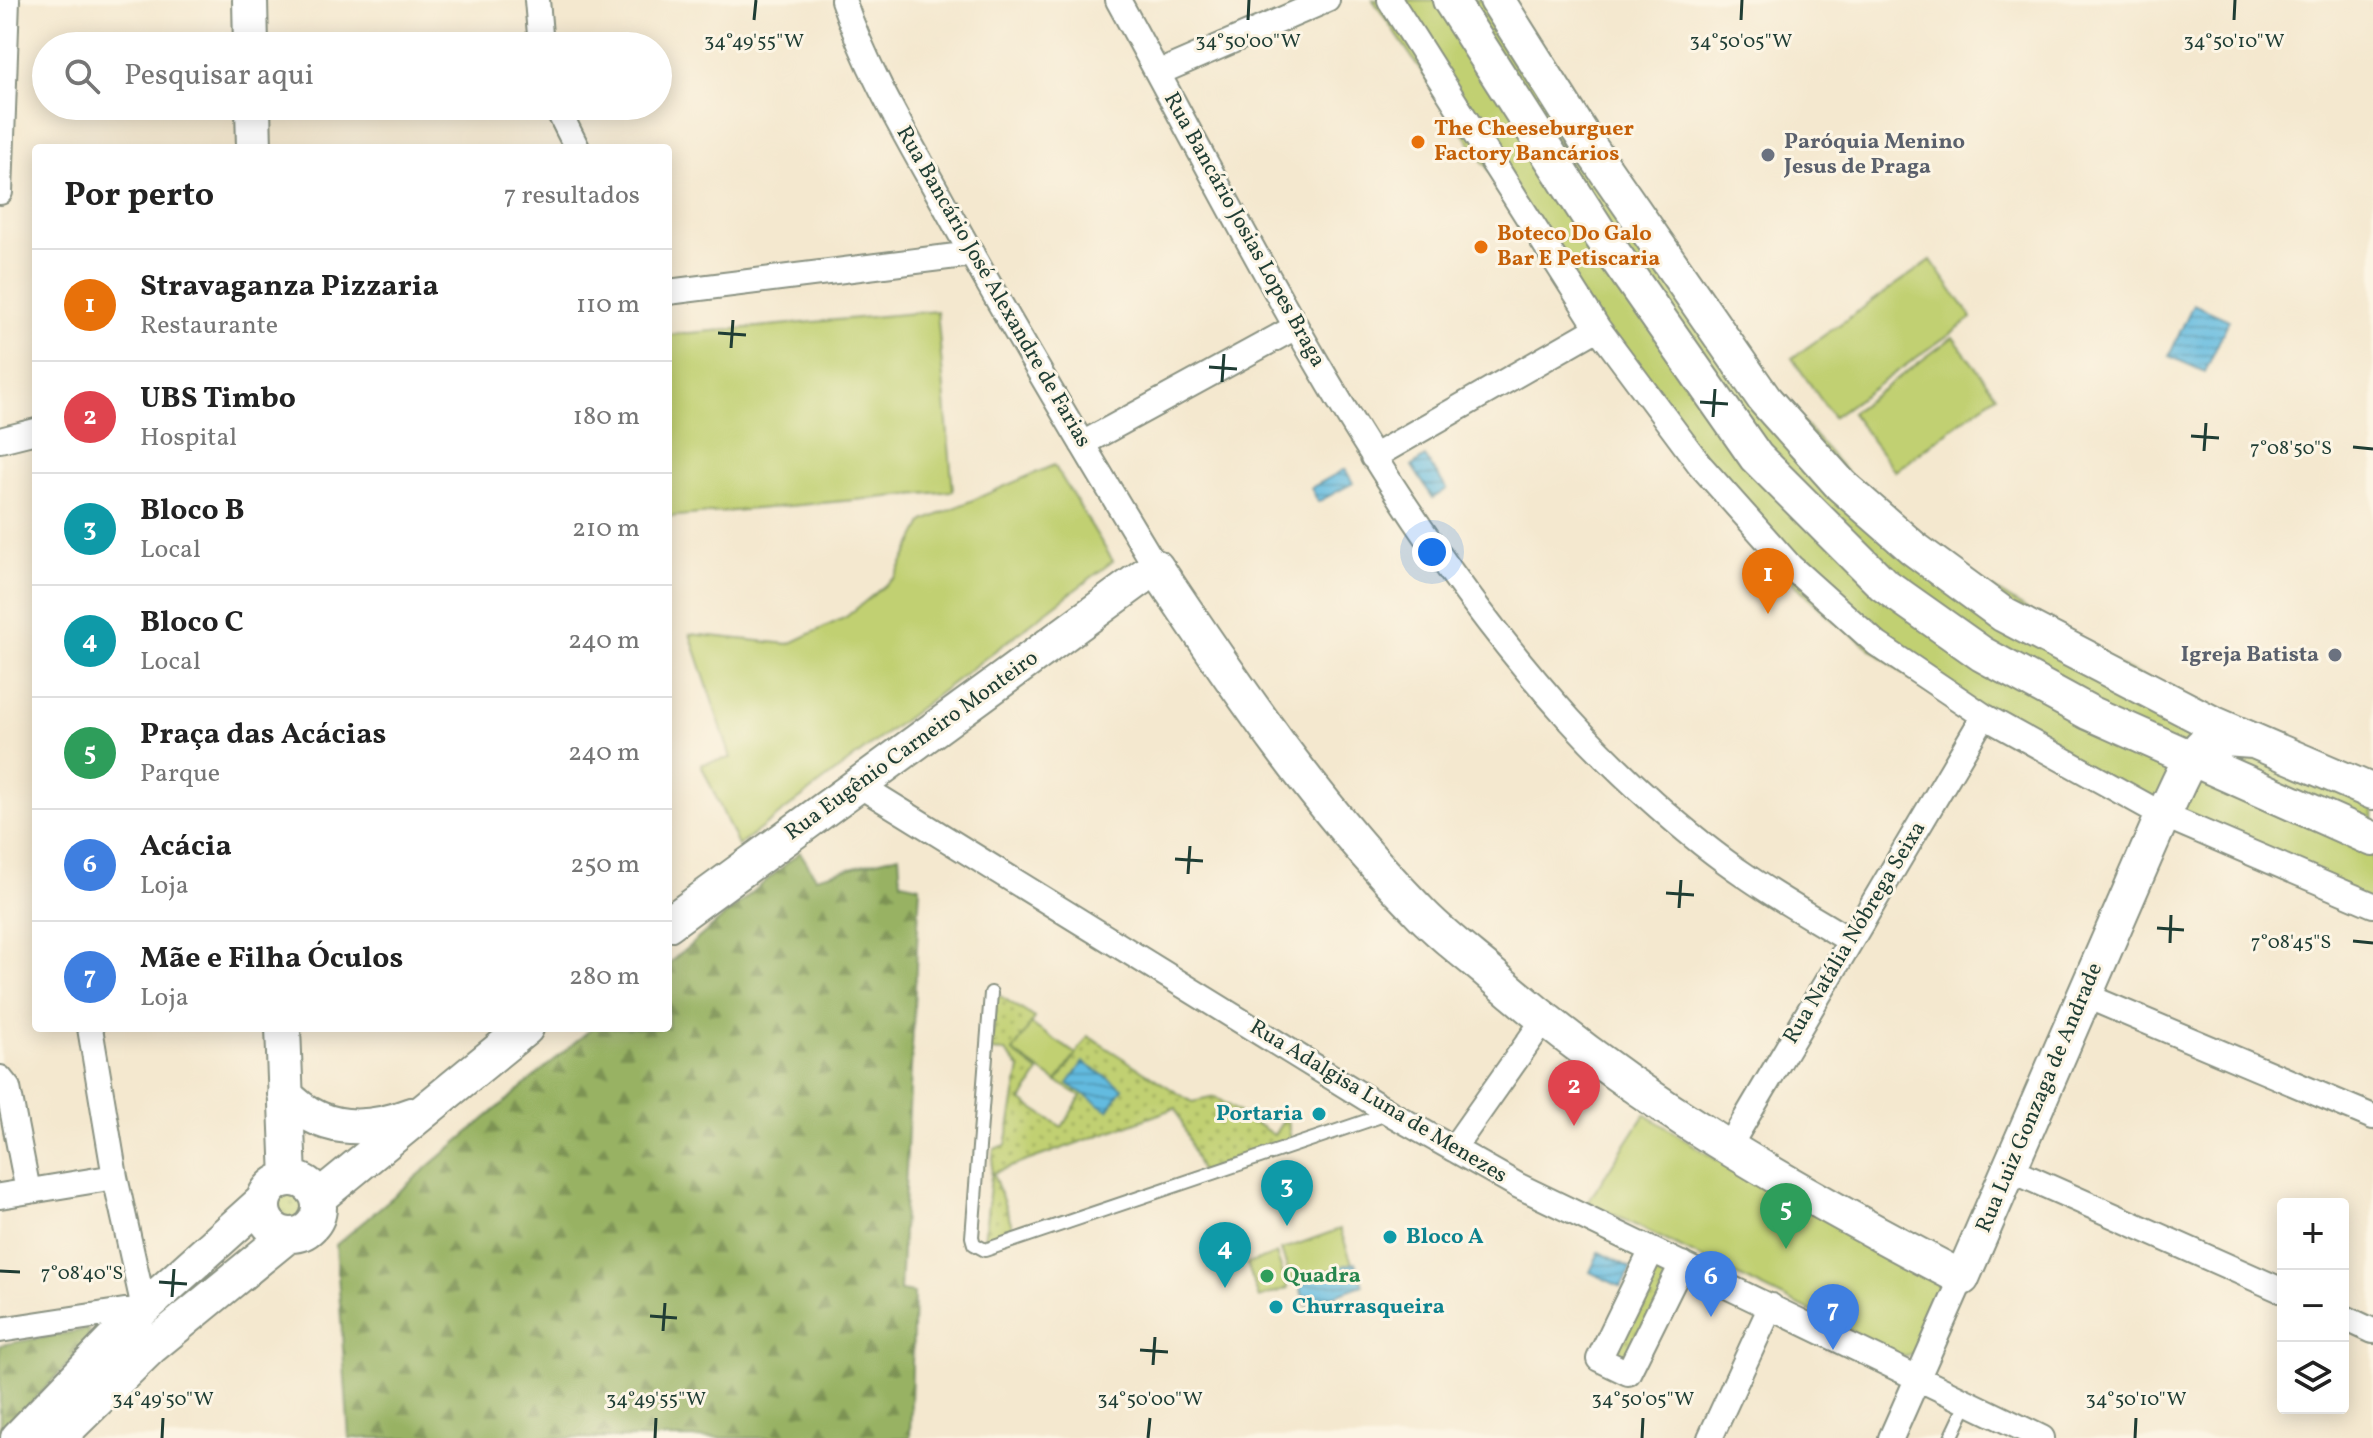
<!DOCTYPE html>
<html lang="pt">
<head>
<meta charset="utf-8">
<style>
	body { margin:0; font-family:Vollkorn,serif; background:#f6f6f6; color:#222 }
	.controls { position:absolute; right:24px; bottom:24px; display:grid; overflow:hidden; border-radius:8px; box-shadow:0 4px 20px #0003 }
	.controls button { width:72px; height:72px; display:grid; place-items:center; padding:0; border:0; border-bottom:2px solid #e0e0e0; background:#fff; color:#222; font:40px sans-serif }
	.you { position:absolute; left:1432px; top:552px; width:28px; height:28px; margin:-20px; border:6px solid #fff; border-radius:50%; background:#1a73e8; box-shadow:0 0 0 12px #1a73e833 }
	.badge { display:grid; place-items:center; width:52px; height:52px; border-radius:50%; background:#1a73e8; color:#fff; font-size:26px; font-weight:700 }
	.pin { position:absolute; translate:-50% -66px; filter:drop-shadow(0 2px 4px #0008) }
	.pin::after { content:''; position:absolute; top:42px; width:28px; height:24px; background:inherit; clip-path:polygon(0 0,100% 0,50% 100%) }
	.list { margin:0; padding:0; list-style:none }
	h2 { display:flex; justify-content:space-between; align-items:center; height:104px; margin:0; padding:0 32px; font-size:34px }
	h2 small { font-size:26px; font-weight:400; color:#767676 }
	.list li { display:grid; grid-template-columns:52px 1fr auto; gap:24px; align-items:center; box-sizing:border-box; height:112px; padding:0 32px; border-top:2px solid #e0e0e0 }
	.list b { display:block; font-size:30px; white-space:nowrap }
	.list p { margin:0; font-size:26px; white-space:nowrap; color:#767676 }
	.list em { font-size:26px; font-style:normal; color:#767676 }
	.icon { flex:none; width:44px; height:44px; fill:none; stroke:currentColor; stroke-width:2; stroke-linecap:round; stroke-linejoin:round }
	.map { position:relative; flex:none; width:2373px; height:1438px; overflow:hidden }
	.search { position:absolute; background:#fff; box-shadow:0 4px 20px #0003; left:32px; top:32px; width:640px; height:88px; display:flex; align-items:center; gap:20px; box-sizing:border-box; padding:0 28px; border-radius:44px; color:#767676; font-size:30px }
	.panel { position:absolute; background:#fff; box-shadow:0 4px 20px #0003; left:32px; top:144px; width:640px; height:888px; border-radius:8px }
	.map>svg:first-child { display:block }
	.grass { fill:url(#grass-dots); stroke:#708653; stroke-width:2 }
	.forest { fill:url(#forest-firs); stroke:#5c784c; stroke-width:2 }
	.park { fill:#c1d072; stroke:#708653; stroke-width:2 }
	.water { fill:url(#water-rules); stroke:#417c8a; stroke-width:2 }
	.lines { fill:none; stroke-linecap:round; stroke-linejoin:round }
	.lane-casing { stroke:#8a9282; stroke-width:16 }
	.street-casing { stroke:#8a9282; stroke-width:28 }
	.secondary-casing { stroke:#8a9282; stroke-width:38 }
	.lane { stroke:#fff; stroke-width:12 }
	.street { stroke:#fff; stroke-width:24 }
	.secondary { stroke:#fff; stroke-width:34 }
	.ticks { fill:none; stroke:#1f3d34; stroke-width:3 }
	.food-dot { fill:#e8710a; stroke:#fcf5e5; stroke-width:3 }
	.worship-dot { fill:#6b7280; stroke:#fcf5e5; stroke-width:3 }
	.culture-dot { fill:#0f9aa8; stroke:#fcf5e5; stroke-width:3 }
	.leisure-dot { fill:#2e9e5b; stroke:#fcf5e5; stroke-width:3 }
	.labels { text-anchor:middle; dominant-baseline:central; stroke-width:6; stroke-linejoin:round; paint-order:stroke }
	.food-label { font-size:22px; font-weight:bold; fill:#c56008; stroke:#fcf5e5; text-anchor:start }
	.worship-label { font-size:22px; font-weight:bold; fill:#5b616d; stroke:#fcf5e5; text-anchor:start }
	.street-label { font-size:22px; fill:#1f3d34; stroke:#fcf5e5 }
	.culture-label { font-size:22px; font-weight:bold; fill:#0d838f; stroke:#fcf5e5; text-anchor:start }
	.leisure-label { font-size:22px; font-weight:bold; fill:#27864d; stroke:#fcf5e5; text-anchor:start }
	.ticks-label { font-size:20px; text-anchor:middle; fill:#1f3d34; stroke:#fcf5e5; stroke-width:6; stroke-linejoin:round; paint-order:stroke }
</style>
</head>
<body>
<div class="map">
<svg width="2373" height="1438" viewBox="0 0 2373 1438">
	<defs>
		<pattern id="grass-dots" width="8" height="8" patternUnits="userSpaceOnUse" patternTransform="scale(2)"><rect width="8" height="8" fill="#c1d072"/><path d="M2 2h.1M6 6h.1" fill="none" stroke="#9caa5e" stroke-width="1.8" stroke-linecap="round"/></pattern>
		<pattern id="forest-firs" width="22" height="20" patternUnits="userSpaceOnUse" patternTransform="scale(2)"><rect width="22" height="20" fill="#98b264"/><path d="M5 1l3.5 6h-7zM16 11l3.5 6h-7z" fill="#7b9253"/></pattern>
		<pattern id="water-rules" width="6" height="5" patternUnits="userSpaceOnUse" patternTransform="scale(2)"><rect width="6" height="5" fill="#63bbe0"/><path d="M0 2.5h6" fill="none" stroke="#5199b6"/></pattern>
	</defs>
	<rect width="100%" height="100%" fill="#fcf5e5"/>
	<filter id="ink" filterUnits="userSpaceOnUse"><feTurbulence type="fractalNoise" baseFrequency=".0125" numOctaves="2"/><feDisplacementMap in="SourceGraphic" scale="16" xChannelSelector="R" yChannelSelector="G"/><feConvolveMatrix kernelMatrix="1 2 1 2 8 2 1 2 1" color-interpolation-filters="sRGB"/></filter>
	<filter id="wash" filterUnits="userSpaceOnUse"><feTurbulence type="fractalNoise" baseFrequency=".006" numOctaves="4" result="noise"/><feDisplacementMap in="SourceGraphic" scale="32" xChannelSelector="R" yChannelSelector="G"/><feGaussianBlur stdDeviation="1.8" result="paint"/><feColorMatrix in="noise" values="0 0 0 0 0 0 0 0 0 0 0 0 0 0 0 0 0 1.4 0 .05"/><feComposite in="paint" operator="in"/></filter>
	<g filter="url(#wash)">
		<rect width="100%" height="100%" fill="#f4e8cf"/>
		<path class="grass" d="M 997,994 L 1035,1018 L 1013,1052 L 1039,1072 L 1022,1101 L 1062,1127 L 1081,1096 L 1057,1082 L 1088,1036 L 1192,1102 L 1215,1097 L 1274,1135 L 1286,1116 L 1291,1139 L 1201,1172 L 1176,1108 L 993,1173 L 1014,1231 L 984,1241 L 994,1149 L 1006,1145 L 1020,1068 L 1005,1052 L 991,1051 Z
			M273 1207a16 16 0 1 1 32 0a16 16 0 1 1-32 0Z
			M 1652,1250 L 1682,1264 L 1628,1373 L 1599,1359 Z"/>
		<path class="forest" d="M 800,852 L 816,877 L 899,855 L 901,882 L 920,886 L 900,1291 L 914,1293 L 910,1438 L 349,1438 L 336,1245 L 592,1028 L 668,1028 L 668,964 Z
			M 89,1329 L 89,1342 L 0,1436 L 0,1345 Z"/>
		<path class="park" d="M 1373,0 L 1506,0 L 1762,376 L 1870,499 L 1943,558 L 2111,662 L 2373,784 L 2373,918 L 2187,836 L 1920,686 L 1830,618 L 1756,546 L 1689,464 Z
			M 1931,260 L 1972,318 L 1833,417 L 1792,358 Z
			M 937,311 L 953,491 L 668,517 L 668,335 Z
			M 1953,337 L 1996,395 L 1895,471 L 1851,413 Z
			M 1054,465 L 1113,561 L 738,846 L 701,764 L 731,758 L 690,634 L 789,644 L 846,617 L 895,577 L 924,521 Z
			M 1031,1024 L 1076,1054 L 1057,1082 L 1013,1052 Z
			M 1645,1114 L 1720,1162 L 1944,1278 L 1949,1290 L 1918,1353 L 1904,1357 L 1588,1202 Z
			M 1340,1229 L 1352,1263 L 1293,1284 L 1281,1250 Z
			M 1276,1254 L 1288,1288 L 1259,1298 L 1247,1264 Z"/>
		<path class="water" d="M 2193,304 L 2229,320 L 2205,372 L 2169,356 Z
			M 1425,457 L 1447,489 L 1433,498 L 1412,466 Z
			M 1345,469 L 1353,483 L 1318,502 L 1311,488 Z
			M 1083,1062 L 1123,1088 L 1108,1110 L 1068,1084 Z
			M 1599,1252 L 1631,1268 L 1621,1287 L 1590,1272 Z
			M 1355,1262 L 1363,1285 L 1306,1305 L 1298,1282 Z"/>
	</g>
	<g filter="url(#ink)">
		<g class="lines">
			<defs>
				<path id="lane" d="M 991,993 L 972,1237 L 974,1244 L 985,1250 L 1390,1113
					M 1951,1438 L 1968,1402"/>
				<path id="street" d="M 537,0 L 541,46
					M 843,0 C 868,73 908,139 945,206 C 1012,328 1084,448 1156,567
					M 1118,0 C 1254,248 1378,507 1569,719 C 1616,771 1688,837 1746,876 C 1779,899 1815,919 1849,940
					M 1390,0 L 1598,328 L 1700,465 L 1791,567 L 1877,644 L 1984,716 L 2163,815 L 2373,905
					M 1158,73 L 1327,0
					M 556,106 L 577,148
					M 0,192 L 7,0
					M 668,292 L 972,254
					M 0,440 L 36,431
					M 1082,444 L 1294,328
					M 1373,457 L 1598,328
					M 859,785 L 1390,1113 L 1517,1185 L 2042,1438
					M 2084,995 L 2373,1117
					M 0,1078 L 8,1088 L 28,1191
					M 1453,1149 L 1543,1021
					M 1727,1150 L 1984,716
					M 2011,1170 L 2283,1291
					M 0,1196 L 115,1177
					M 1652,1250 L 1599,1359 L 1628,1373 L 1682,1264
					M 2343,1317 L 2373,1331
					M 0,1330 L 144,1308 L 115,1177 L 90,1028
					M 1710,1438 L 1771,1306
					M 1891,1438 L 1962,1278"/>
				<path id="secondary" d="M 250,0 L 251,46
					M 1450,0 L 1602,237 L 1756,457 L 1883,584 L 1982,654 L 2090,713 L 2373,839
					M 1497,0 L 1591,149 L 1765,400 L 1841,485 L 1913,548 L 2004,615 L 2212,723 L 2373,792
					M 253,106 L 254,148
					M 668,924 L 1156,567 C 1236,687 1316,805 1417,909 C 1437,931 1462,950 1485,969 C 1633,1100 1788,1187 1962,1278 L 2163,815 C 2176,792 2188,752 2211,738 L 2253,741
					M 283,1028 L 289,1179
					M 285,1094 C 319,1132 365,1133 411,1115
					M263 1207a28 28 0 1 1 56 0a28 28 0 1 1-56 0Z
					M 318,1198 L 526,1028
					M 18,1438 L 144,1308 L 263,1201
					M 58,1438 L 151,1347 L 288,1235"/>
			</defs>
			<use href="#lane" class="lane-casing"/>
			<use href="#street" class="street-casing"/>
			<use href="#secondary" class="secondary-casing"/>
			<use href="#lane" class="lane"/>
			<use href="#street" class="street"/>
			<use href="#secondary" class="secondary"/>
		</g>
	</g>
	<path class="ticks" d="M 754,20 L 756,0M 1248,20 L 1249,0M 1741,20 L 1742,0M 2234,20 L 2235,0M 718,333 L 746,335M 731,348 L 733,320M 1209,367 L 1237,369M 1222,382 L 1224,354M 1700,402 L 1728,404M 1713,417 L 1715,389M 2191,436 L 2219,438M 2353,447 L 2373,449M 2204,451 L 2206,423M 1175,859 L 1203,861M 1188,874 L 1190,846M 1666,893 L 1694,895M 1679,908 L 1681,880M 2157,928 L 2184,930M 2353,941 L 2373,943M 2170,943 L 2171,915M 0,1271 L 20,1272M 159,1282 L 187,1284M 172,1297 L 174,1269M 650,1316 L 677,1318M 663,1331 L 665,1303M 1140,1350 L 1168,1352M 1153,1365 L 1155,1337M 162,1438 L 163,1418M 655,1438 L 656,1418M 1148,1438 L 1150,1418M 1642,1438 L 1643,1418M 2135,1438 L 2136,1418"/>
	<g class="food-dot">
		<circle cx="1418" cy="142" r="8"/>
		<circle cx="1481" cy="247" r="8"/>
	</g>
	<g class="worship-dot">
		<circle cx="1768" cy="155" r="8"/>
		<circle cx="2335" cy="655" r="8"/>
	</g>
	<g class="culture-dot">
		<circle cx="1319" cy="1114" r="8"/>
		<circle cx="1390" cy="1237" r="8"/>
		<circle cx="1276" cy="1307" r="8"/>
	</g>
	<circle class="leisure-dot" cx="1267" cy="1276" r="8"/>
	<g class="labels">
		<g class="food-label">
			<text x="1434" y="129">The Cheeseburguer<tspan x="1434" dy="25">Factory Bancários</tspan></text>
			<text x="1497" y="234">Boteco Do Galo<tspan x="1497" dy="25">Bar E Petiscaria</tspan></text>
		</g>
		<g class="worship-label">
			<text x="1784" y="142">Paróquia Menino<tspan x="1784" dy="25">Jesus de Praga</tspan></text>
			<text x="2319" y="655" text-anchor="end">Igreja Batista</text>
		</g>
		<g class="street-label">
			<text transform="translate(1244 230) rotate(61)">Rua Bancário Josias Lopes Braga</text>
			<text transform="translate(993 287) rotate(60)">Rua Bancário José Alexandre de Farias</text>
			<text transform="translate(912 746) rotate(-36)">Rua Eugênio Carneiro Monteiro</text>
			<text transform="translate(1855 933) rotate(-59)">Rua Natália Nóbrega Seixa</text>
			<text transform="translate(2040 1098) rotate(-67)">Rua Luiz Gonzaga de Andrade</text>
			<text transform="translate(1378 1102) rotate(31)">Rua Adalgisa Luna de Menezes</text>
		</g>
		<g class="culture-label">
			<text x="1303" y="1114" text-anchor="end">Portaria</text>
			<text x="1406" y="1237">Bloco A</text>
			<text x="1292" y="1307">Churrasqueira</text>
		</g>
		<g class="leisure-label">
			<text x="1283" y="1276">Quadra</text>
		</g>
	</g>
	<g class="ticks-label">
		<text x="754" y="47">34°49'55"W</text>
		<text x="1248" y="47">34°50'00"W</text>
		<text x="1741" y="47">34°50'05"W</text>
		<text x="2234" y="47">34°50'10"W</text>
		<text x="2291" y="454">7°08'50"S</text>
		<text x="2291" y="948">7°08'45"S</text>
		<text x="82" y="1279">7°08'40"S</text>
		<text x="163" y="1405">34°49'50"W</text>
		<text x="656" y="1405">34°49'55"W</text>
		<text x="1150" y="1405">34°50'00"W</text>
		<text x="1643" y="1405">34°50'05"W</text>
		<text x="2136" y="1405">34°50'10"W</text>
	</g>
</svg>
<div class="controls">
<button>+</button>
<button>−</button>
<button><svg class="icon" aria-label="layers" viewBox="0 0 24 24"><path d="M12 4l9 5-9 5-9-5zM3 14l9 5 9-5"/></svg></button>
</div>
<div class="you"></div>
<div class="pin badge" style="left:1768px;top:614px;background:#e8710a">1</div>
<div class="pin badge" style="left:1574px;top:1126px;background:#e0444e">2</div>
<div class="pin badge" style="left:1287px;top:1226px;background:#0f9aa8">3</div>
<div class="pin badge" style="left:1225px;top:1288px;background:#0f9aa8">4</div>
<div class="pin badge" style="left:1786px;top:1249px;background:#2e9e5b">5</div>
<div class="pin badge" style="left:1711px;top:1317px;background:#3f7fe0">6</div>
<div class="pin badge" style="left:1833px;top:1350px;background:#3f7fe0">7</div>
<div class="search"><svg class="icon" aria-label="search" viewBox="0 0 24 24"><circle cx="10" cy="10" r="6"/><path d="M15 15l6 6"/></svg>Pesquisar aqui</div>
<section class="panel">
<h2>Por perto<small>7 resultados</small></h2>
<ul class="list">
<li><span class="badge" style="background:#e8710a">1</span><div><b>Stravaganza Pizzaria</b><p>Restaurante</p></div><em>110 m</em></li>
<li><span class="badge" style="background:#e0444e">2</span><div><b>UBS Timbo</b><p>Hospital</p></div><em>180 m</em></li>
<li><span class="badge" style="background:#0f9aa8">3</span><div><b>Bloco B</b><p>Local</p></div><em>210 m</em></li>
<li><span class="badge" style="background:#0f9aa8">4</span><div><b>Bloco C</b><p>Local</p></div><em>240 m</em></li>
<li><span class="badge" style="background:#2e9e5b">5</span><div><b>Praça das Acácias</b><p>Parque</p></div><em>240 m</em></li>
<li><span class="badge" style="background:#3f7fe0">6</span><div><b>Acácia</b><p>Loja</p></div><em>250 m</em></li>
<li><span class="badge" style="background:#3f7fe0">7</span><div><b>Mãe e Filha Óculos</b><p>Loja</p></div><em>280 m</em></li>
</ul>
</section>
</div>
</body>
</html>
